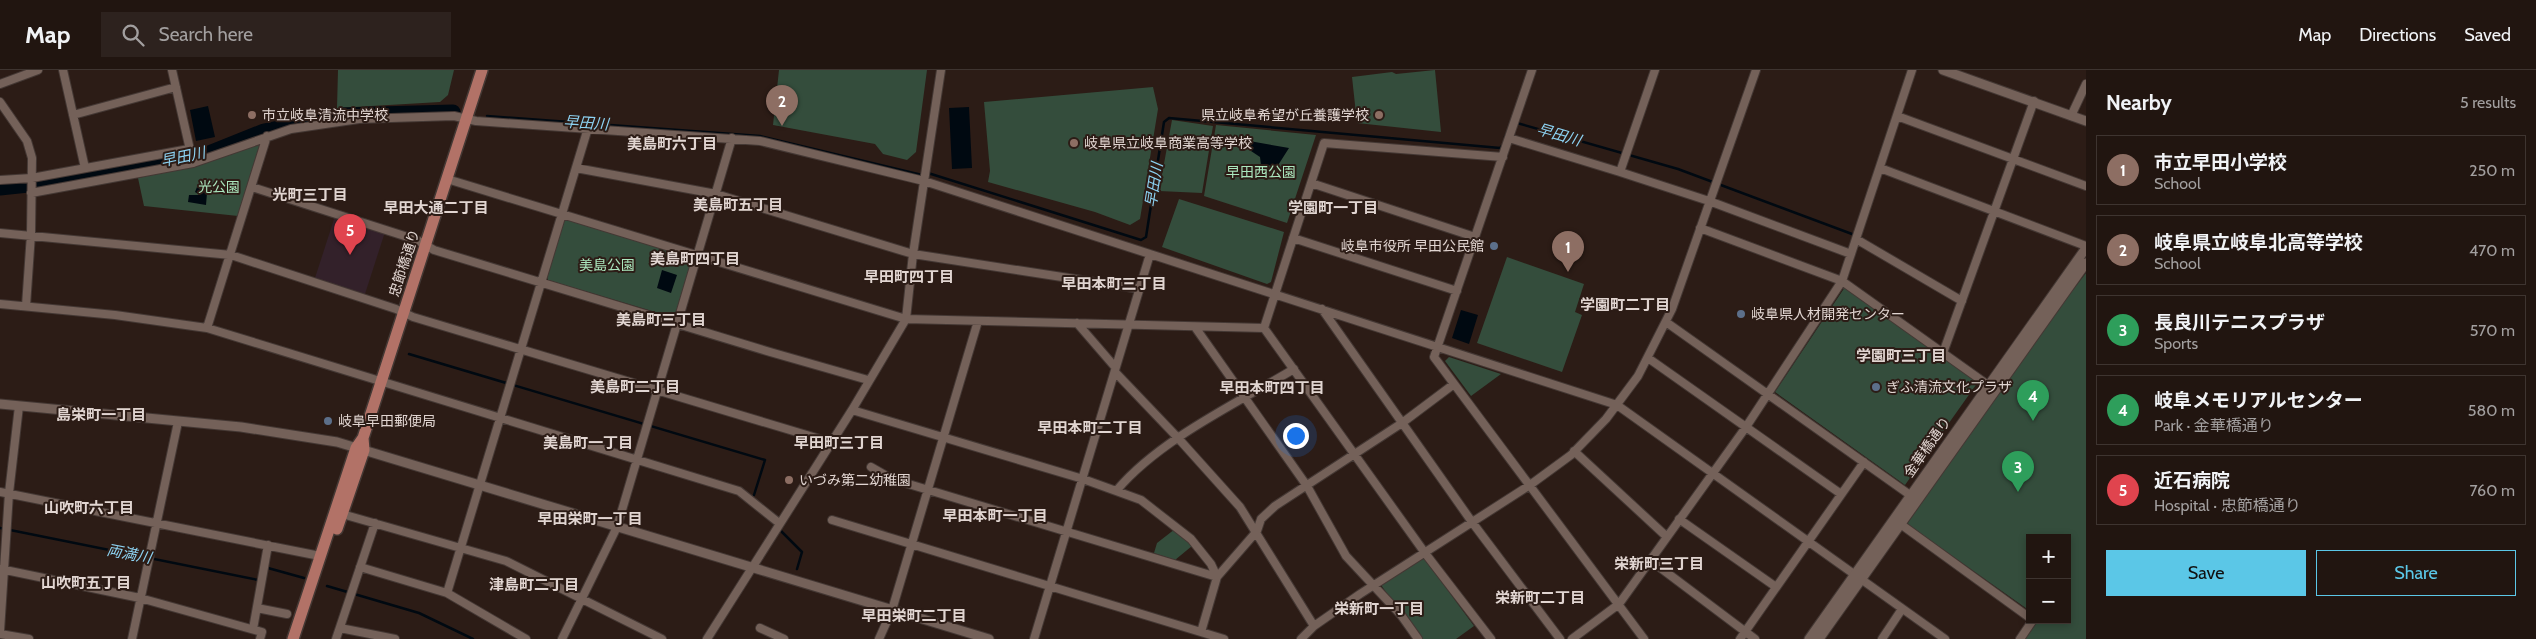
<!DOCTYPE html>
<html lang="en">
<head>
<meta charset="utf-8">
<style>
	body { margin:0; font-family:Cabin,"Noto Sans JP",sans-serif; background:#2d221e; color:#f1f3f6 }
	.controls { position:absolute; right:15px; bottom:15px; display:grid; overflow:hidden; border-radius:0px; box-shadow:0 2px 8px #0003 }
	.controls button { width:45px; height:45px; display:grid; place-items:center; padding:0; border:0; border-bottom:1px solid #3e3430; background:#211510; color:#f1f3f6; font:25px sans-serif }
	.you { position:absolute; left:1295px; top:365px; width:18px; height:18px; margin:-12px; border:4px solid #fff; border-radius:50%; background:#1a73e8; box-shadow:0 0 0 8px #1a73e833 }
	.badge { display:grid; place-items:center; width:32px; height:32px; border-radius:50%; background:#5bc7e7; color:#fff; font-size:16px; font-weight:700 }
	.pin { position:absolute; translate:-50% -41px; filter:drop-shadow(0 1px 2px #0008) }
	.pin::after { content:''; position:absolute; top:26px; width:18px; height:15px; background:inherit; clip-path:polygon(0 0,100% 0,50% 100%) }
	.list { margin:0; padding:0; list-style:none }
	h2 { display:flex; justify-content:space-between; align-items:center; height:65px; margin:0; padding:0 20px; font-size:21px }
	h2 small { font-size:16px; font-weight:400; color:#a29f9f }
	.list li { display:grid; grid-template-columns:32px 1fr auto; gap:15px; align-items:center; box-sizing:border-box; height:70px; margin:0 10px 10px; padding:0 10px; border:1px solid #3e3430; border-radius:0px }
	.list b { display:block; font-size:19px; white-space:nowrap }
	.list p { margin:0; font-size:16px; white-space:nowrap; color:#a29f9f }
	.list em { font-size:16px; font-style:normal; color:#a29f9f }
	.actions { display:flex; gap:10px; padding:15px 20px }
	.actions a { flex:1; padding:11px 0; border:1px solid #5bc7e7; border-radius:0px; text-align:center; font-size:18px; color:#5bc7e7 }
	.actions .main { background:#5bc7e7; color:#111 }
	.icon { flex:none; width:28px; height:28px; fill:none; stroke:currentColor; stroke-width:2; stroke-linecap:round; stroke-linejoin:round }
	.map { position:relative; flex:none; width:2086px; height:569px; overflow:hidden }
	header { display:flex; align-items:center; gap:30px; box-sizing:border-box; height:70px; padding:0 25px; background:#211510; border-bottom:1px solid #3e3430 }
	header strong { font-size:24px }
	nav { display:flex; gap:28px; margin-inline-start:auto; font-size:18px }
	.search { width:350px; height:45px; background:#2d221e; display:flex; align-items:center; gap:12px; box-sizing:border-box; padding:0 18px; border-radius:0px; color:#a29f9f; font-size:19px }
	main { display:flex }
	aside { flex:1; background:#211510 }
	.map>svg:first-child { display:block }
	.medical { fill:#33212a }
	.green { fill:#344d3c }
	.water { fill:#000911 }
	.lines { fill:none; stroke-linecap:round; stroke-linejoin:round }
	.stream { stroke:#000911; stroke-width:2.5 }
	.river { stroke:#000911; stroke-width:15 }
	.minor-casing { stroke:#443834; stroke-width:10 }
	.tertiary-casing { stroke:#443834; stroke-width:11 }
	.primary-casing { stroke:#443834; stroke-width:14 }
	.minor { stroke:#746159; stroke-width:8 }
	.tertiary { stroke:#746159; stroke-width:9 }
	.primary { stroke:#b27267; stroke-width:11 }
	.education-dot { fill:#8d6e63; stroke:#2c1c16; stroke-width:2 }
	.service-dot { fill:#5c6f8a; stroke:#2c1c16; stroke-width:2 }
	.labels { text-anchor:middle; dominant-baseline:central; stroke-width:4; stroke-linejoin:round; paint-order:stroke }
	.poi-label { font-size:14px; fill:#e1d5d1; stroke:#2c1c16; text-anchor:start }
	.park-label { font-size:14px; fill:#abe7be; stroke:#2c1c16 }
	.street-label { font-size:14px; fill:#e1d5d1; stroke:#2c1c16 }
	.water-label { font-size:15px; font-style:italic; fill:#8dd3f3; stroke:#2c1c16 }
	.neighbourhood-label { font-size:15px; font-weight:bold; fill:#e1d5d1; stroke:#2c1c16 }
</style>
</head>
<body>
<header>
<strong>Map</strong>
<div class="search"><svg class="icon" aria-label="search" viewBox="0 0 24 24"><circle cx="10" cy="10" r="6"/><path d="M15 15l6 6"/></svg>Search here</div>
<nav><a>Map</a><a>Directions</a><a>Saved</a></nav>
</header>
<main>
<div class="map">
<svg width="2086" height="569" viewBox="0 0 2086 569">
	<rect width="100%" height="100%" fill="#2c1c16"/>
	<path class="medical" d="M 335,146 L 385,162 L 365,224 L 315,208 Z"/>
	<path class="green" d="M 338,0 L 454,0 L 448,25 L 440,32 L 337,38 Z
		M 779,0 L 927,0 L 916,82 L 907,90 L 883,84 L 875,74 L 773,55 Z
		M 1435,0 L 1441,62 L 1357,53 L 1352,7 L 1392,2 L 1396,4 Z
		M 1153,17 L 1158,39 L 1140,149 L 1130,155 L 1095,142 L 988,112 L 990,101 L 984,32 Z
		M 1172,50 L 1213,56 L 1202,123 L 1159,121 Z
		M 1216,55 L 1316,65 L 1287,153 L 1204,126 Z
		M 269,70 L 238,146 L 144,136 L 138,108 L 143,107 L 142,104 L 191,93 L 195,97 L 202,92 Z
		M 1179,129 L 1284,162 L 1271,212 L 1267,214 L 1162,177 Z
		M 566,149 L 691,187 L 693,188 L 676,246 L 672,247 L 548,210 L 547,207 L 564,151 Z
		M 1507,187 L 1584,214 L 1575,242 L 1582,245 L 1562,302 L 1477,273 Z
		M 2086,203 L 2086,569 L 2023,569 L 2036,550 L 2067,550 L 2067,468 L 2030,468 L 2030,541 L 1907,454 L 2052,247 Z
		M 1845,217 L 1978,312 L 1905,415 L 1775,322 Z
		M 1449,287 L 1501,304 L 1471,326 L 1445,291 Z
		M 1175,459 L 1192,476 L 1175,490 L 1154,483 L 1157,473 Z
		M 1424,488 L 1474,556 L 1456,569 L 1419,569 L 1381,515 Z"/>
	<path class="water" d="M 208,36 L 215,67 L 196,71 L 190,40 Z
		M 969,37 L 972,98 L 952,99 L 949,38 Z
		M 1250,71 L 1255,72 L 1289,78 L 1275,100 L 1269,95 L 1261,95 L 1260,87 L 1248,79 Z
		M 197,117 L 207,123 L 206,135 L 188,132 L 189,125 L 200,125 L 195,122 Z
		M 662,200 L 677,205 L 671,223 L 657,218 Z
		M 1461,240 L 1478,245 L 1469,274 L 1452,268 Z"/>
	<g class="lines">
		<path class="stream" d="M 487,46 L 760,66 L 922,105
			M 1517,53 L 1678,99 L 1852,164
			M 1505,67 L 1512,52
			M 928,103 L 1141,170 L 1146,167 L 1164,52 L 1169,48 L 1500,78 L 1503,75
			M 409,284 L 765,390 L 754,425
			M 0,458 L 258,510
			M 780,460 L 802,482 L 797,499
			M 268,498 L 304,508
			M 327,516 L 419,543 L 473,569"/>
		<path class="river" d="M 0,118 L 47,113 L 204,85 L 264,61 L 341,45 L 453,42"/>
		<defs>
			<path id="minor" d="M 63,0 L 85,98
				M 172,0 L 193,93
				M 1532,0 L 1434,287 L 1644,569
				M 1655,0 L 1620,102 L 1709,131 L 1851,184
				M 0,14 L 38,0
				M 0,32 L 27,71 L 32,88 L 31,164 L 26,236
				M 73,45 L 176,17
				M 1897,46 L 2086,116
				M 2071,46 L 2086,14
				M 1509,68 L 1620,102
				M 576,98 L 716,124 L 913,184 L 1140,219
				M 1880,98 L 2086,176
				M 447,109 L 906,249 L 1264,258
				M 0,110 L 32,108 L 189,79
				M 1311,113 L 1475,167
				M 252,117 L 417,170 L 434,180 L 770,282 L 868,310
				M 31,123 L 193,93 L 291,59 L 359,49 L 454,46 L 476,51 L 760,71 L 924,111 L 1617,335 L 1945,569
				M 1700,158 L 1842,211 L 1988,315
				M 0,163 L 231,185 L 396,239 L 413,247 L 830,372
				M 1293,168 L 1457,221
				M 1856,169 L 1962,231
				M 0,234 L 115,245 L 207,258 L 739,421 L 779,453
				M 1322,239 L 1472,452 L 1560,569
				M 1666,252 L 1910,425
				M 1077,253 L 1115,297
				M 1195,257 L 1307,416 L 1346,486 L 1401,545 L 1418,569
				M 207,258 L 267,66
				M 1264,258 L 1425,483 L 1491,569
				M 1264,258 L 1324,73 L 1503,87
				M 1943,283 L 2034,31
				M 1648,288 L 1841,424
				M 1115,302 L 1178,368 L 1240,437 L 1314,556
				M 852,340 L 1083,409 L 1141,430 L 1191,469 L 1211,494 L 1217,507
				M 1574,381 L 1667,467
				M 871,397 L 892,409 L 1217,507
				M 1117,420 C 1159,370 1237,333 1294,299
				M 0,422 L 320,486
				M 342,444 L 506,491 L 662,569
				M 1679,449 L 1776,517
				M 832,450 L 1224,569
				M 1899,453 L 2030,548
				M 1650,490 L 1755,569
				M 360,497 L 447,523 L 526,569
				M 0,499 L 140,528 L 262,562 L 260,569
				M 447,523 L 588,58
				M 257,538 L 287,544
				M 340,558 L 395,569
				M 760,558 L 784,569
				M 253,559 L 268,475
				M 0,561 L 9,423 L 19,336
				M 1201,562 L 1217,507 L 1257,461 L 1261,449 L 1275,436 L 1402,353 L 1454,314
				M 0,564 L 29,569
				M 132,569 L 178,352
				M 336,569 L 375,453
				M 562,569 L 617,457 L 732,68
				M 707,569 L 852,340 L 906,249 L 913,184 L 941,0
				M 879,569 L 892,540 L 978,251
				M 1034,569 L 1150,184
				M 1301,569 L 1314,556 L 1360,524 L 1530,415 L 1571,385 L 1606,349 L 1638,306 L 1672,239 L 1756,0
				M 1572,569 L 1619,534 L 1746,357 L 1842,211 L 1912,0
				M 1740,569 L 1864,392
				M 1882,569 L 1902,539
				M 2020,569 L 2033,550"/>
			<path id="tertiary" d="M 1943,0 L 2086,51
				M 0,334 L 241,357 L 337,372 L 989,569
				M 1809,569 L 2086,178
				M 1819,569 L 2086,193"/>
			<path id="primary" d="M 337,459 L 364,380 L 363,368
				M 293,569 L 356,378 L 363,368 L 482,0"/>
		</defs>
		<use href="#minor" class="minor-casing"/>
		<use href="#tertiary" class="tertiary-casing"/>
		<use href="#primary" class="primary-casing"/>
		<use href="#minor" class="minor"/>
		<use href="#tertiary" class="tertiary"/>
		<use href="#primary" class="primary"/>
	</g>
	<g class="education-dot">
		<circle cx="252" cy="45" r="5"/>
		<circle cx="1379" cy="45" r="5"/>
		<circle cx="1074" cy="73" r="5"/>
		<circle cx="789" cy="410" r="5"/>
	</g>
	<g class="service-dot">
		<circle cx="1494" cy="176" r="5"/>
		<circle cx="1741" cy="244" r="5"/>
		<circle cx="1876" cy="317" r="5"/>
		<circle cx="328" cy="351" r="5"/>
	</g>
	<g class="labels">
		<g class="poi-label">
			<text x="262" y="45">市立岐阜清流中学校</text>
			<text x="1369" y="45" text-anchor="end">県立岐阜希望が丘養護学校</text>
			<text x="1084" y="73">岐阜県立岐阜商業高等学校</text>
			<text x="1484" y="176" text-anchor="end">岐阜市役所 早田公民館</text>
			<text x="1751" y="244">岐阜県人材開発センター</text>
			<text x="1886" y="317">ぎふ清流文化プラザ</text>
			<text x="338" y="351">岐阜早田郵便局</text>
			<text x="799" y="410">いづみ第二幼稚園</text>
		</g>
		<g class="park-label">
			<text x="1261" y="102">早田西公園</text>
			<text x="219" y="117">光公園</text>
			<text x="607" y="195">美島公園</text>
		</g>
		<g class="street-label">
			<text transform="translate(404 193) rotate(-72)">忠節橋通り</text>
			<text transform="translate(1927 377) rotate(-55)">金華橋通り</text>
		</g>
		<g class="water-label">
			<text transform="translate(586 53) rotate(4)">早田川</text>
			<text transform="translate(1559 65) rotate(16)">早田川</text>
			<text transform="translate(183 87) rotate(-12)">早田川</text>
			<text transform="translate(1154 115) rotate(-81)">早田川</text>
			<text transform="translate(129 484) rotate(11)">両満川</text>
		</g>
		<g class="neighbourhood-label">
			<text x="672" y="74">美島町六丁目</text>
			<text x="310" y="125">光町三丁目</text>
			<text x="738" y="135">美島町五丁目</text>
			<text x="436" y="138">早田大通二丁目</text>
			<text x="1333" y="138">学園町一丁目</text>
			<text x="695" y="189">美島町四丁目</text>
			<text x="909" y="207">早田町四丁目</text>
			<text x="1114" y="214">早田本町三丁目</text>
			<text x="1625" y="235">学園町二丁目</text>
			<text x="661" y="250">美島町三丁目</text>
			<text x="1901" y="286">学園町三丁目</text>
			<text x="635" y="317">美島町二丁目</text>
			<text x="1272" y="318">早田本町四丁目</text>
			<text x="101" y="345">島栄町一丁目</text>
			<text x="1090" y="358">早田本町二丁目</text>
			<text x="588" y="373">美島町一丁目</text>
			<text x="839" y="373">早田町三丁目</text>
			<text x="89" y="438">山吹町六丁目</text>
			<text x="995" y="446">早田本町一丁目</text>
			<text x="590" y="449">早田栄町一丁目</text>
			<text x="1659" y="494">栄新町三丁目</text>
			<text x="86" y="513">山吹町五丁目</text>
			<text x="534" y="515">津島町二丁目</text>
			<text x="1540" y="528">栄新町二丁目</text>
			<text x="1379" y="539">栄新町一丁目</text>
			<text x="914" y="546">早田栄町二丁目</text>
		</g>
	</g>
</svg>
<div class="controls">
<button>+</button>
<button>−</button>
</div>
<div class="you"></div>
<div class="pin badge" style="left:1568px;top:202px;background:#8d6e63">1</div>
<div class="pin badge" style="left:782px;top:56px;background:#8d6e63">2</div>
<div class="pin badge" style="left:2018px;top:422px;background:#2e9e5b">3</div>
<div class="pin badge" style="left:2033px;top:351px;background:#2e9e5b">4</div>
<div class="pin badge" style="left:350px;top:185px;background:#e0444e">5</div>
</div>
<aside>
<h2>Nearby<small>5 results</small></h2>
<ul class="list">
<li><span class="badge" style="background:#8d6e63">1</span><div><b>市立早田小学校</b><p>School</p></div><em>250 m</em></li>
<li><span class="badge" style="background:#8d6e63">2</span><div><b>岐阜県立岐阜北高等学校</b><p>School</p></div><em>470 m</em></li>
<li><span class="badge" style="background:#2e9e5b">3</span><div><b>長良川テニスプラザ</b><p>Sports</p></div><em>570 m</em></li>
<li><span class="badge" style="background:#2e9e5b">4</span><div><b>岐阜メモリアルセンター</b><p>Park · 金華橋通り</p></div><em>580 m</em></li>
<li><span class="badge" style="background:#e0444e">5</span><div><b>近石病院</b><p>Hospital · 忠節橋通り</p></div><em>760 m</em></li>
</ul>
<div class="actions"><a class="main">Save</a><a>Share</a></div>
</aside>
</main>
</body>
</html>
